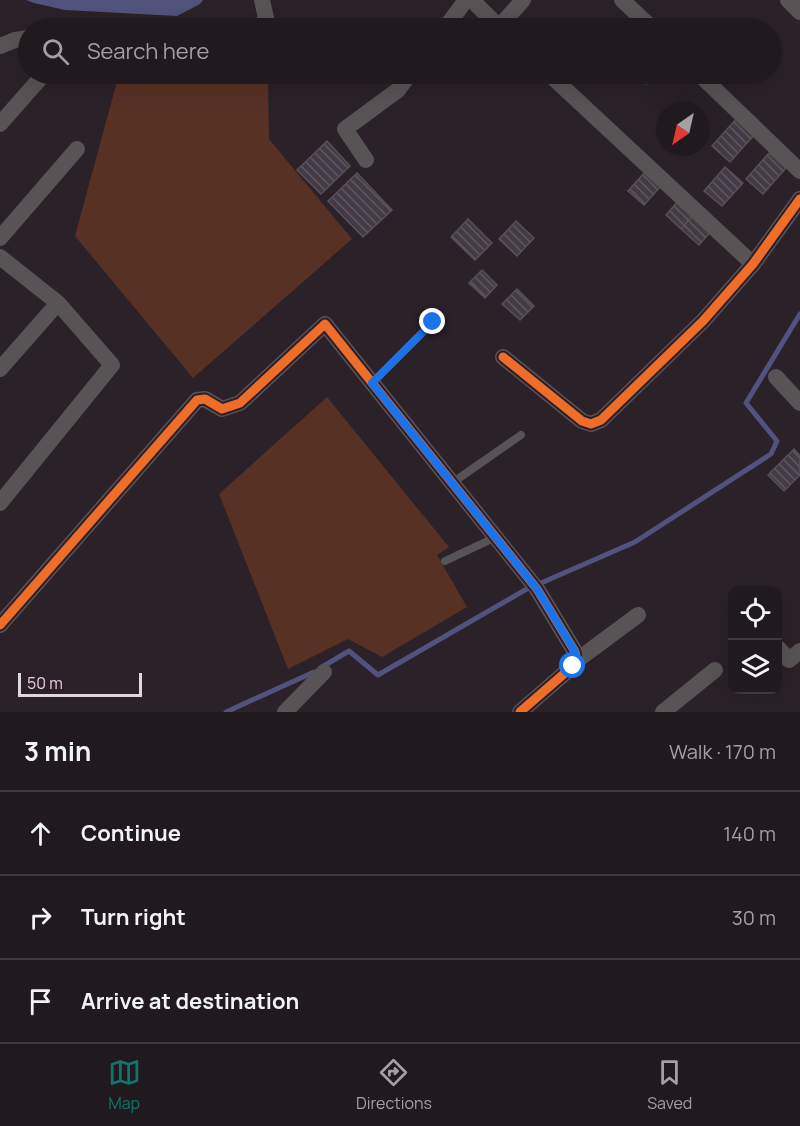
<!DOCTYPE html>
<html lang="en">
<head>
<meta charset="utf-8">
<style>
	body { margin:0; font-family:Manrope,sans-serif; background:#282227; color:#f1f3f6 }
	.controls { position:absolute; right:18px; bottom:18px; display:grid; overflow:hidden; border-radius:12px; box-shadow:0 6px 24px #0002 }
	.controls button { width:54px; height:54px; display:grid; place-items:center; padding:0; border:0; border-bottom:2px solid #3d383c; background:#20191e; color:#f1f3f6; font:30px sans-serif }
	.compass { position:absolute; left:656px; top:102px; width:54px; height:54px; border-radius:50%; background:#20191e; box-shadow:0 6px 24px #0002; rotate:214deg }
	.scale { position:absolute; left:18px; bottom:15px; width:124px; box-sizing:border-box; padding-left:6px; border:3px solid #e2d6de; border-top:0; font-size:16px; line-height:21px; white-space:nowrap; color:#e2d6de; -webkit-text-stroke:4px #2f1d29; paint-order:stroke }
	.stop { position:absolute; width:18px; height:18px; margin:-14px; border:4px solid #1a73e8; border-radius:50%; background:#fff }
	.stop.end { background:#1a73e8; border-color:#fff; box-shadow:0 2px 6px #0008 }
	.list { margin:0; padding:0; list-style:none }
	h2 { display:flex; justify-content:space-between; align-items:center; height:78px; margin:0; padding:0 24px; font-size:26px }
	h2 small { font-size:20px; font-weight:400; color:#a2a0a4 }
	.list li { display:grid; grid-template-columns:39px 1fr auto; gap:18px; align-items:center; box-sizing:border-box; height:84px; padding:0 24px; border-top:2px solid #3d383c }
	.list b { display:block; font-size:22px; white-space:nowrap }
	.list em { font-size:20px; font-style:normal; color:#a2a0a4 }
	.icon { flex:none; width:33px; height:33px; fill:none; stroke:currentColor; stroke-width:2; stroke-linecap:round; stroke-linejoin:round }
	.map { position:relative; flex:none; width:800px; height:712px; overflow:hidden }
	.search { position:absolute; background:#20191e; box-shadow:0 6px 24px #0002; left:18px; right:18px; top:18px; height:66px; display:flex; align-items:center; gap:15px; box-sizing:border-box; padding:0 21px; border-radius:33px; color:#a2a0a4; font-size:22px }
	.sheet { height:330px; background:#20191e }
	nav { display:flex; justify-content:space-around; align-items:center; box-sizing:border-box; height:84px; border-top:2px solid #3d383c; background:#20191e; font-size:16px; color:#a2a0a4 }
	nav a { display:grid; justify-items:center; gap:3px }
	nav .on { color:#0f766e }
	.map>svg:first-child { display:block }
	.green { fill:#583125 }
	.water { fill:#51537c }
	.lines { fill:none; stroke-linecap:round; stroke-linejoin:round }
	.stream { stroke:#51537c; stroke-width:5 }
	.building { fill:url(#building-back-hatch); stroke:#575057; stroke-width:1.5 }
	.lane { stroke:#585355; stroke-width:8 }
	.street { stroke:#585355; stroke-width:16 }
	.cycleway-casing { stroke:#2f1d29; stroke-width:13 }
	.cycleway { stroke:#ee6e29; stroke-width:9 }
	.route { stroke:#1a73e8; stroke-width:8 }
</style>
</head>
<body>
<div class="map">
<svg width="800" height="712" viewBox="0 0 800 712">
	<defs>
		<pattern id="building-back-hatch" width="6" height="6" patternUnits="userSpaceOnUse" patternTransform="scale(1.5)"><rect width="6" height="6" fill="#433a45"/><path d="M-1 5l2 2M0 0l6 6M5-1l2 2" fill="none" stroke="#5e565f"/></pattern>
	</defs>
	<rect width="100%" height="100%" fill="#2b2128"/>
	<path class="green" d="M 119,74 L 241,74 L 268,77 L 269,139 L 352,239 L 193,378 L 75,236 Z
		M 327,397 L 449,547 L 437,555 L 467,607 L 382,657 L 348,639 L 288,669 L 219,494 Z"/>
	<path class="water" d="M 26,0 L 203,0 L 200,4 L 177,16 L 65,10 L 34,3 Z"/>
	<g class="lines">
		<path class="stream" d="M 322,667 L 349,651 L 378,675 L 525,590 L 635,542 L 771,454 L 777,441 L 746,403 L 800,314
			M 226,712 L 314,672"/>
	</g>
	<path class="building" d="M 634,74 L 656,74 L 646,84 Z
		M 737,118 L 755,134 L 730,162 L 712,146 Z
		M 327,141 L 350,166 L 321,194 L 297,170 Z
		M 769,153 L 786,168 L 763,194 L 746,179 Z
		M 725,167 L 743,183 L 722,206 L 704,191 Z
		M 645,172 L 661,186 L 644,205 L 628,191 Z
		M 357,173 L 392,210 L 363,237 L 328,201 Z
		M 679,200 L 694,214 L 681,229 L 666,215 Z
		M 694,214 L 712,230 L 699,245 L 681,229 Z
		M 468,219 L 492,243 L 475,260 L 451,237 Z
		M 516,221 L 534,238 L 517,256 L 499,239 Z
		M 482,270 L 497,285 L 485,298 L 469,283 Z
		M 517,289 L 534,306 L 520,320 L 502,304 Z
		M 794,449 L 800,456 L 800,475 L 784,491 L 768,475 Z"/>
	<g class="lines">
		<path class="lane" d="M 372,383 L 433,322
			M 452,483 L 521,435
			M 445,561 L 496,537"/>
		<path class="street" d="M 472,0 L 499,27 L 523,0
			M 622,0 L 652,28
			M 788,0 L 800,12
			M 259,28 L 266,18 L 262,0
			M 445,28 L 466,0
			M 0,46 L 15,40 L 28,38
			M 549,74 L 753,264
			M 699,74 L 800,171
			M 0,124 L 44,74
			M 366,160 L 345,129 L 398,90 L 410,74
			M 0,238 L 77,149
			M 0,257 L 58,303 L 0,369
			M 503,357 L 582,421 L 591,424 L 601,420 L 703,321 L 753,264 L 800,199
			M 776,377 L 800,403
			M 0,503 L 112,365 L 58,303
			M 0,625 L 197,400 L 205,399 L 222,409 L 240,403 L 325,324 L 537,589 L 574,650 C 577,656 577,660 573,666 L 520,712
			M 778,648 L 789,660 L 800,651
			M 576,661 L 638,615
			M 285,712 L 324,672
			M 663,712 L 715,670"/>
		<defs>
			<path id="cycleway" d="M 503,357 L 582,421 L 591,424 L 601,420 L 703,321 L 753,264 L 800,199
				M 0,625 L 197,400 L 205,399 L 222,409 L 240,403 L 325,324 L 537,589 L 574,650 C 577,656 577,660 573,666 L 520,712"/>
		</defs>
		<use href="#cycleway" class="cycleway-casing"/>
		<use href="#cycleway" class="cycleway"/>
	</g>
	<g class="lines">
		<path class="route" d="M 433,322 L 372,383 L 537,589 L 574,650 C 577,656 577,660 573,666"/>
	</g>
</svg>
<div class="controls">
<button><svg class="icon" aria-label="locate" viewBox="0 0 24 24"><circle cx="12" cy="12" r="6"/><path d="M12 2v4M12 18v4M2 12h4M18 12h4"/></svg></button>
<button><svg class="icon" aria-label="layers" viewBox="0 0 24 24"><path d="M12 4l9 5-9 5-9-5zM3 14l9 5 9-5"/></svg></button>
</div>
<svg class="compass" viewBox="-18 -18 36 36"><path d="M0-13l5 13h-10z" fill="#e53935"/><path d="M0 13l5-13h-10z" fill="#a2a0a4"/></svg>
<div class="scale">50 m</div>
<div class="stop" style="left:573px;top:666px"></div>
<div class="stop end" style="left:433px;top:322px"></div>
<div class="search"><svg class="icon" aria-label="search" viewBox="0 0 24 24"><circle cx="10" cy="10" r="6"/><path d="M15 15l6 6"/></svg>Search here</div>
</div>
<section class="sheet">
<h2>3 min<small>Walk · 170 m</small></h2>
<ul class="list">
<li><svg class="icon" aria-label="ahead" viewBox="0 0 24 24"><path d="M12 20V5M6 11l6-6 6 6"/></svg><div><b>Continue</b></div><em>140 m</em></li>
<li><svg class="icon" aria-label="right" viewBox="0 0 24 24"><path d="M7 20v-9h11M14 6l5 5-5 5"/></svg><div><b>Turn right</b></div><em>30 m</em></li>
<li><svg class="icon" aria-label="arrive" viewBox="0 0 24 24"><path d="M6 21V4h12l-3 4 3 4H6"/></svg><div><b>Arrive at destination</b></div></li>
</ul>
</section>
<nav>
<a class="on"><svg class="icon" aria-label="map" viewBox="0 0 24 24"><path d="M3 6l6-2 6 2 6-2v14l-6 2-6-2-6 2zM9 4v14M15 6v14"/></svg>Map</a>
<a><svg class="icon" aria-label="directions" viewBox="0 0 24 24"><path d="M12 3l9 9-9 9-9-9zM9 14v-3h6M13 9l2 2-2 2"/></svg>Directions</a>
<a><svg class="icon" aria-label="saved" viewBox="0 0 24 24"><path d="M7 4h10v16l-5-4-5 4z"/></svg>Saved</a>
</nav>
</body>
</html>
